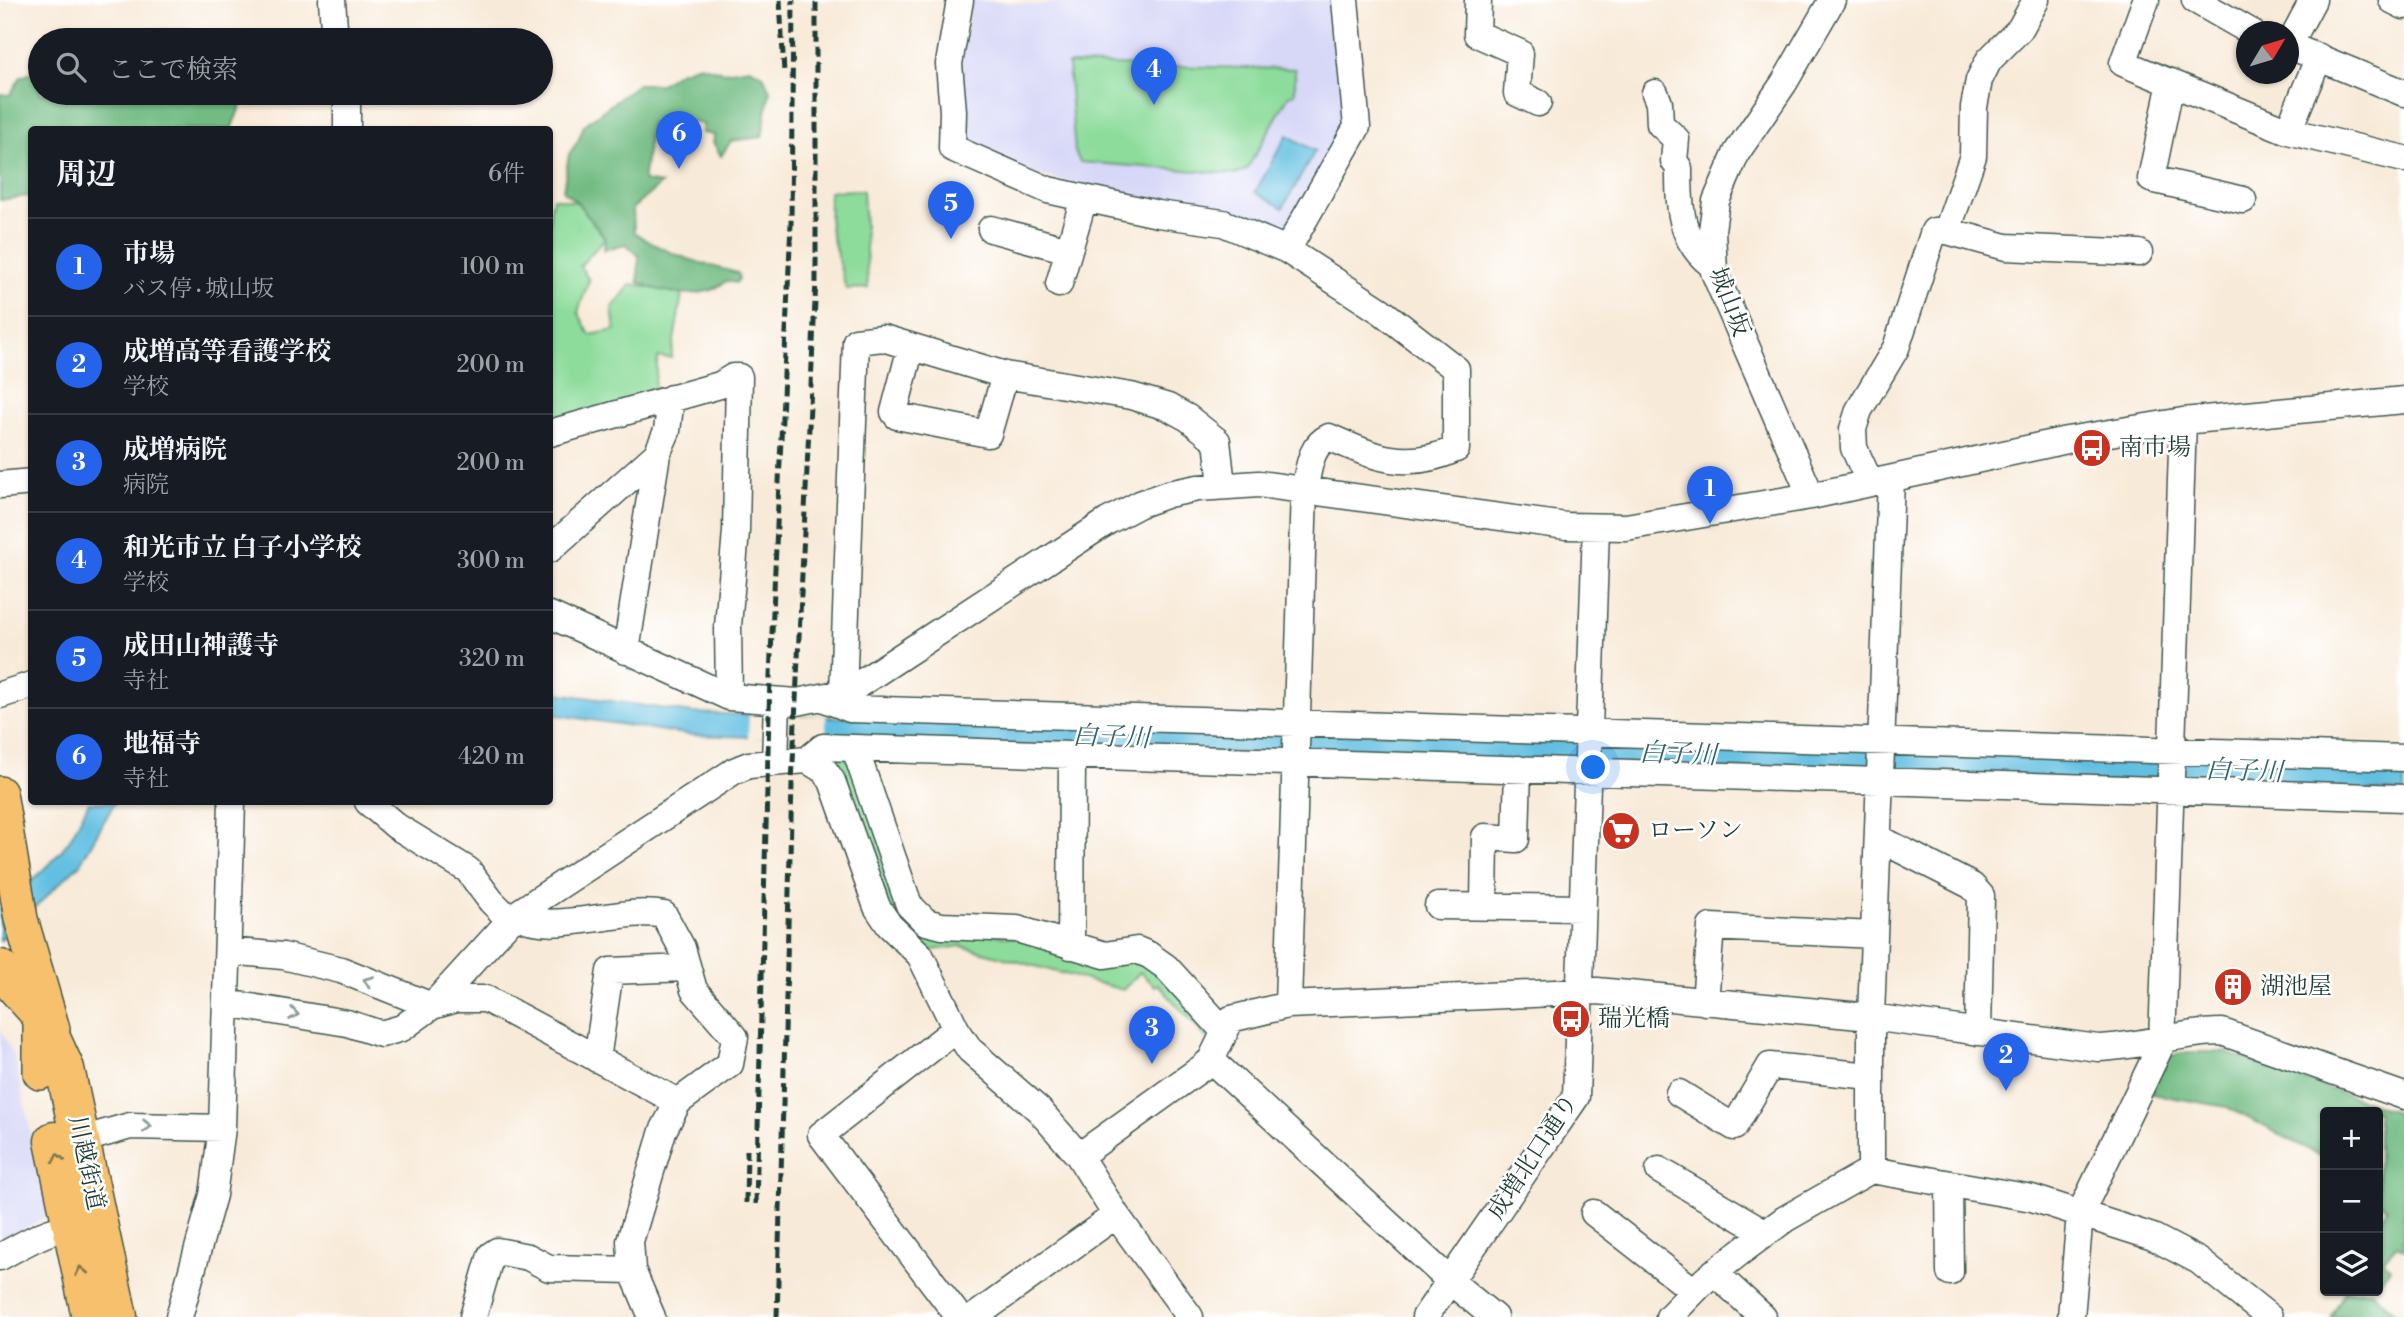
<!DOCTYPE html>
<html lang="ja">
<head>
<meta charset="utf-8">
<style>
	body { margin:0; font-family:"Libre Bodoni","Noto Serif JP",serif; background:#242831; color:#f1f3f6 }
	.controls { position:absolute; right:21px; bottom:21px; display:grid; overflow:hidden; border-radius:7px; box-shadow:0 2px 5px #0004 }
	.controls button { width:63px; height:63px; display:grid; place-items:center; padding:0; border:0; border-bottom:2px solid #363941; background:#171b24; color:#f1f3f6; font:35px sans-serif }
	.compass { position:absolute; left:2236px; top:21px; width:63px; height:63px; border-radius:50%; background:#171b24; box-shadow:0 2px 5px #0004; rotate:52deg }
	.you { position:absolute; left:1594px; top:768px; width:24px; height:24px; margin:-18px; border:5px solid #fff; border-radius:50%; background:#1a73e8; box-shadow:0 0 0 10px #1a73e833 }
	.badge { display:grid; place-items:center; width:46px; height:46px; border-radius:50%; background:#2563eb; color:#fff; font-size:23px; font-weight:700 }
	.pin { position:absolute; translate:-50% -58px; filter:drop-shadow(0 2px 4px #0008) }
	.pin::after { content:''; position:absolute; top:37px; width:24px; height:21px; background:inherit; clip-path:polygon(0 0,100% 0,50% 100%) }
	.list { margin:0; padding:0; list-style:none }
	h2 { display:flex; justify-content:space-between; align-items:center; height:91px; margin:0; padding:0 28px; font-size:30px }
	h2 small { font-size:23px; font-weight:400; color:#9ea1a6 }
	.list li { display:grid; grid-template-columns:46px 1fr auto; gap:21px; align-items:center; box-sizing:border-box; height:98px; padding:0 28px; border-top:2px solid #363941 }
	.list b { display:block; font-size:26px; white-space:nowrap }
	.list p { margin:0; font-size:23px; white-space:nowrap; color:#9ea1a6 }
	.list em { font-size:23px; font-style:normal; color:#9ea1a6 }
	.icon { flex:none; width:38px; height:38px; fill:none; stroke:currentColor; stroke-width:2; stroke-linecap:round; stroke-linejoin:round }
	.map { position:relative; flex:none; width:2404px; height:1317px; overflow:hidden }
	.search { position:absolute; background:#171b24; box-shadow:0 2px 5px #0004; left:28px; top:28px; width:525px; height:77px; display:flex; align-items:center; gap:18px; box-sizing:border-box; padding:0 24px; border-radius:38px; color:#9ea1a6; font-size:26px }
	.panel { position:absolute; background:#171b24; box-shadow:0 2px 5px #0004; left:28px; top:126px; width:525px; height:679px; border-radius:7px }
	.map>svg:first-child { display:block }
	.built { fill:#d7d7f8 }
	.green { fill:#8ddc9b; stroke:#568c68; stroke-width:2 }
	.forest { fill:#72bc83; stroke:#487c5c; stroke-width:2 }
	.water { fill:#62bfe1; stroke:#407e8a; stroke-width:2 }
	.pier { fill:#f8ead8 }
	.lines { fill:none; stroke-linecap:round; stroke-linejoin:round }
	.minor-casing { stroke:#40574d; stroke-width:29 }
	.major-casing { stroke:#40574d; stroke-width:36 }
	.highway-casing { stroke:#40574d; stroke-width:41 }
	.minor { stroke:#fff; stroke-width:26 }
	.major { stroke:#f7c06c; stroke-width:33 }
	.highway { stroke:#f7c06c; stroke-width:38 }
	.rail { stroke:#1f3d34; stroke-width:5; stroke-dasharray:10 5; stroke-linecap:butt }
	.oneway { stroke:#8f9e9a }
	.oneway2 { stroke:#80784d }
	.labels { text-anchor:middle; dominant-baseline:central; stroke-width:5; stroke-linejoin:round; paint-order:stroke }
	.street-label { font-size:24px; fill:#1f3d34; stroke:#fff }
	.poi-label { font-size:24px; fill:#1f3d34; stroke:#fff; text-anchor:start }
	.water-label { font-size:26px; font-style:italic; fill:#336468; stroke:#fff }
</style>
</head>
<body>
<div class="map">
<svg width="2404" height="1317" viewBox="0 0 2404 1317">
	<rect width="100%" height="100%" fill="#fff"/>
	<filter id="ink" filterUnits="userSpaceOnUse"><feTurbulence type="fractalNoise" baseFrequency=".0143" numOctaves="2"/><feDisplacementMap in="SourceGraphic" scale="14" xChannelSelector="R" yChannelSelector="G"/><feConvolveMatrix kernelMatrix="1 2 1 2 8 2 1 2 1" color-interpolation-filters="sRGB"/></filter>
	<filter id="wash" filterUnits="userSpaceOnUse"><feTurbulence type="fractalNoise" baseFrequency=".00686" numOctaves="4" result="noise"/><feDisplacementMap in="SourceGraphic" scale="28" xChannelSelector="R" yChannelSelector="G"/><feGaussianBlur stdDeviation="1.57" result="paint"/><feColorMatrix in="noise" values="0 0 0 0 0 0 0 0 0 0 0 0 0 0 0 0 0 1.4 0 .05"/><feComposite in="paint" operator="in"/></filter>
	<g filter="url(#wash)">
		<rect width="100%" height="100%" fill="#f8ead8"/>
		<path class="built" d="M 971,0 L 1036,5 L 1090,0 L 1338,0 L 1350,129 L 1287,239 L 1028,172 L 962,134 L 959,81 Z
			M 0,1029 L 14,1056 L 49,1215 L 0,1243 Z"/>
		<path class="green" d="M 1068,64 L 1295,69 L 1295,93 L 1288,97 L 1247,169 L 1237,174 L 1080,162 L 1075,152 Z
			M 863,190 L 868,288 L 846,289 L 830,228 L 829,191 Z
			M 553,198 L 577,202 L 605,238 L 580,266 L 589,280 L 578,312 L 590,335 L 615,330 L 612,308 L 631,284 L 682,294 L 671,358 L 658,357 L 653,398 L 550,426 L 550,213 Z
			M 831,756 L 852,756 L 903,907 L 886,911 Z
			M 920,922 L 1142,959 L 1216,1030 L 1211,1043 L 1158,984 L 1155,986 L 1140,972 L 1123,990 L 961,946 L 926,951 L 908,935 Z"/>
		<path class="forest" d="M 139,30 L 187,30 L 199,40 L 109,40 Z
			M 699,65 L 724,72 L 750,68 L 763,75 L 770,91 L 762,137 L 731,141 L 721,156 L 713,142 L 714,135 L 702,133 L 703,124 L 667,118 L 665,126 L 651,124 L 643,181 L 661,184 L 633,208 L 634,232 C 664,254 703,264 738,273 L 739,279 L 736,283 L 726,281 C 704,301 663,294 638,282 L 639,256 L 626,244 L 604,250 L 605,238 L 577,202 L 563,191 L 569,154 L 578,141 L 584,125 L 638,84 L 661,84 L 679,72 Z
			M 40,68 L 40,93 L 246,93 L 231,129 L 32,130 L 31,199 L 28,196 L 0,200 L 0,94 L 10,95 L 20,78 Z
			M 2188,1052 L 2225,1052 L 2404,1115 L 2404,1249 L 2397,1245 L 2383,1260 L 2391,1268 L 2378,1284 L 2378,1226 L 2387,1208 L 2378,1200 L 2378,1112 L 2325,1112 L 2325,1158 L 2227,1107 L 2152,1094 L 2164,1057 Z
			M 2345,1291 L 2372,1291 L 2399,1317 L 2331,1317 Z"/>
		<path class="water" d="M 1287,135 L 1315,151 L 1283,208 L 1255,192 Z
			M 550,692 L 693,713 L 2404,763 L 2404,792 L 691,735 L 550,714 Z
			M 89,802 L 115,802 L 80,864 L 0,941 L 0,910 L 50,864 L 69,841 Z"/>
		<path class="pier" d="M 749,715 L 826,716 L 826,741 L 748,738 Z"/>
	</g>
	<g filter="url(#ink)">
		<g class="lines">
			<defs>
				<path id="minor" d="M 332,0 L 335,40
					M 960,0 L 949,64 L 953,111 L 952,148 L 1048,190 L 1084,198
					M 1478,0 L 1477,34 L 1520,53 L 1517,93 L 1538,103
					M 2146,0 L 2123,63 L 2288,131 L 2404,159
					M 2195,0 L 2251,32
					M 2392,0 L 2404,6
					M 2288,45 L 2404,93
					M 2289,45 L 2313,0
					M 2171,82 L 2151,179 L 2243,200
					M 347,93 L 347,130
					M 1655,93 L 1659,103 L 1660,124 L 1676,139 L 1674,161 L 1679,168 C 1679,205 1679,241 1712,265
					M 2288,131 L 2319,57
					M 991,229 L 1068,250
					M 1947,231 L 1973,156 L 1974,107 L 1979,80 L 1989,60 L 2020,29 L 2036,0
					M 1287,250 L 1357,127 L 1345,0
					M 1059,284 L 1084,198 L 1158,214 L 1223,223 L 1287,250 L 1381,311 L 1456,369 L 1456,449 C 1407,471 1376,458 1329,437 C 1309,446 1309,471 1304,490 L 1288,1005
					M 911,347 L 894,412 L 897,416 L 988,434 L 1005,375
					M 550,433 L 720,385 L 733,377 L 739,377 L 736,531 L 728,626 L 729,697
					M 1870,483 L 1854,448 L 1853,429 L 1859,410 L 1896,348 L 1934,231 L 1947,231 L 2006,247 L 2139,253
					M 0,485 L 32,482
					M 1811,496 L 1714,272 L 1712,230 L 1716,201 L 1737,152 L 1784,83 L 1832,0
					M 550,549 L 657,454 L 667,431 L 671,398
					M 550,615 L 729,697 L 797,702 L 847,692 L 1108,521 L 1140,504 L 1168,494 L 1198,488 L 1259,484 L 1566,526 L 1626,527 L 1811,496 L 2067,440 L 2183,421 L 2404,400
					M 626,651 L 657,454
					M 843,693 L 856,341 L 883,338 L 1005,375 L 1131,396 L 1168,407 L 1188,418 L 1217,441 L 1222,485
					M 0,695 L 32,685
					M 825,699 L 850,709 L 2404,758
					M 855,749 L 909,905 L 926,922 L 942,926 L 1017,929 L 1105,955 L 1137,950 L 1149,955 L 1166,967 L 1225,1032
					M 807,760 L 823,747 L 2404,798
					M 775,761 L 777,702
					M 368,802 L 396,826 L 468,870 L 491,901 L 509,919
					M 1878,838 L 1972,886 L 1981,896 L 1978,1032
					M 1438,906 L 1583,908
					M 1484,906 L 1485,837 L 1516,839 L 1518,769
					M 515,915 C 555,936 621,906 664,915 L 682,948 L 694,990 L 735,1037 L 730,1064 L 678,1102 L 663,1131 L 630,1241 L 632,1270 L 652,1317
					M 1071,946 L 1072,755
					M 228,951 L 283,956 L 341,970 L 432,1006 L 456,999 L 486,999 L 678,1102
					M 1705,1002 L 1711,927 L 1874,935
					M 226,1003 L 347,1023 L 381,1034 L 402,1028 L 432,1006 L 515,915 L 734,771 L 749,765 L 807,760 L 825,771 L 832,781 L 877,907 L 889,925 L 920,955 L 956,1029 L 970,1050 L 1039,1110 L 1079,1156 L 1116,1215 L 1190,1317
					M 956,1029 L 821,1135 L 959,1317
					M 597,1059 L 610,971 L 687,968
					M 1211,1060 L 1450,1281 L 1494,1317
					M 1679,1093 L 1734,1127 L 1770,1066 L 1871,1076
					M 81,1140 L 130,1126 L 222,1128
					M 1079,1156 L 1203,1067 L 1211,1060 L 1231,1019 L 1288,1005 L 1597,991 L 1871,1017 L 2098,1048 C 2140,1047 2180,1032 2222,1032 L 2404,1096
					M 1659,1170 L 1766,1233
					M 1871,1170 L 1871,1017 L 1891,479
					M 1949,1184 L 1950,1272
					M 1594,1213 L 1694,1291
					M 0,1257 C 28,1242 56,1223 88,1227
					M 1714,1272 L 1763,1317
					M 179,1317 L 213,1195 L 222,1128 L 232,802
					M 473,1317 L 491,1255 L 497,1251 L 528,1257 L 549,1268 L 632,1270
					M 974,1317 L 1116,1215
					M 1425,1317 L 1576,1097 L 1596,529
					M 1669,1317 L 1705,1280 L 1739,1253 L 1785,1219 L 1871,1170 L 2032,1198 L 2153,1237 L 2199,1261 L 2269,1317
					M 2071,1317 L 2080,1214 L 2162,1043 L 2183,421"/>
				<path id="major" d="M 0,793 L 21,919 L 53,1029
					M 40,1016 L 40,1073"/>
				<path id="highway" d="M 0,969 L 40,1014 L 65,1069 L 118,1317
					M 54,1141 L 91,1317"/>
			</defs>
			<use href="#minor" class="minor-casing"/>
			<use href="#major" class="major-casing"/>
			<use href="#highway" class="highway-casing"/>
			<use href="#minor" class="minor"/>
			<use href="#major" class="major"/>
			<use href="#highway" class="highway"/>
			<path class="rail" d="M 780,0 L 784,73
				M 746,1203 L 747,1150
				M 756,1204 L 770,676 L 791,224 L 793,0
				M 777,1317 L 792,784 L 816,280 L 816,0"/>
		</g>
		<defs><path id="oneway-chevron" d="M-2-3.5L2.5 0L-2 3.5" fill="none" stroke-width="1.6" stroke-linecap="round" stroke-linejoin="round" transform="scale(1.75)"/></defs>
		<g class="oneway">
			<use href="#oneway-chevron" transform="translate(368 981) rotate(-159)"/>
			<use href="#oneway-chevron" transform="translate(294 1014) rotate(10)"/>
			<use href="#oneway-chevron" transform="translate(147 1126) rotate(1)"/>
		</g>
		<g class="oneway2">
			<use href="#oneway-chevron" transform="translate(58 1158) rotate(-102)"/>
			<use href="#oneway-chevron" transform="translate(81 1271) rotate(-102)"/>
		</g>
	</g>
	<defs>
		<symbol id="bus-disc" viewBox="-11 -11 22 22"><circle r="9.5" fill="#c8321e" stroke="#fff"/><path d="M-5-6H5V4H4V6H2V4H-2V6H-4V4H-5ZM-3.5-4V0h7V-4ZM-3.5 1.2v1.5H-2V1.2ZM2 1.2v1.5H3.5V1.2Z" fill="#fff"/></symbol>
		<symbol id="supermarket-disc" viewBox="-11 -11 22 22"><circle r="9.5" fill="#c8321e" stroke="#fff"/><path d="M-6-5.5h2.5l.6 2H6L4.5 2H-2.5L-4.4-4H-6ZM-1.5 3.2a1.3 1.3 0 1 0 .1 0ZM3 3.2a1.3 1.3 0 1 0 .1 0Z" fill="#fff"/></symbol>
		<symbol id="building-disc" viewBox="-11 -11 22 22"><circle r="9.5" fill="#c8321e" stroke="#fff"/><path d="M-4-6H4V6H1V3H-1V6H-4ZM-2.5-4.3h1.7v1.8h-1.7ZM.8-4.3h1.7v1.8H.8ZM-2.5-1h1.7V.8h-1.7ZM.8-1h1.7V.8H.8Z" fill="#fff"/></symbol>
	</defs>
	<g fill-rule="evenodd">
		<use href="#bus-disc" x="2070" y="426" width="44" height="44"/>
		<use href="#supermarket-disc" x="1599" y="809" width="44" height="44"/>
		<use href="#building-disc" x="2211" y="965" width="44" height="44"/>
		<use href="#bus-disc" x="1549" y="997" width="44" height="44"/>
	</g>
	<g class="labels">
		<g class="street-label">
			<text transform="translate(1729 302) rotate(69)">城山坂</text>
			<text transform="translate(1533 1157) rotate(-57)">成増北口通り</text>
			<text transform="translate(86 1163) rotate(78)">川越街道</text>
		</g>
		<g class="poi-label">
			<text x="2119" y="448">南市場</text>
			<text x="1648" y="831">ローソン</text>
			<text x="2260" y="987">湖池屋</text>
			<text x="1598" y="1019">瑞光橋</text>
		</g>
		<g class="water-label">
			<text transform="translate(1111 737) rotate(2)">白子川</text>
			<text transform="translate(1678 754) rotate(2)">白子川</text>
			<text transform="translate(2244 771) rotate(2)">白子川</text>
		</g>
	</g>
</svg>
<div class="controls">
<button>+</button>
<button>−</button>
<button><svg class="icon" aria-label="layers" viewBox="0 0 24 24"><path d="M12 4l9 5-9 5-9-5zM3 14l9 5 9-5"/></svg></button>
</div>
<svg class="compass" viewBox="-18 -18 36 36"><path d="M0-13l5 13h-10z" fill="#e53935"/><path d="M0 13l5-13h-10z" fill="#9ea1a6"/></svg>
<div class="you"></div>
<div class="pin badge" style="left:1710px;top:524px">1</div>
<div class="pin badge" style="left:2006px;top:1091px">2</div>
<div class="pin badge" style="left:1152px;top:1064px">3</div>
<div class="pin badge" style="left:1154px;top:105px">4</div>
<div class="pin badge" style="left:951px;top:239px">5</div>
<div class="pin badge" style="left:679px;top:169px">6</div>
<div class="search"><svg class="icon" aria-label="search" viewBox="0 0 24 24"><circle cx="10" cy="10" r="6"/><path d="M15 15l6 6"/></svg>ここで検索</div>
<section class="panel">
<h2>周辺<small>6件</small></h2>
<ul class="list">
<li><span class="badge">1</span><div><b>市場</b><p>バス停 · 城山坂</p></div><em>100 m</em></li>
<li><span class="badge">2</span><div><b>成増高等看護学校</b><p>学校</p></div><em>200 m</em></li>
<li><span class="badge">3</span><div><b>成増病院</b><p>病院</p></div><em>200 m</em></li>
<li><span class="badge">4</span><div><b>和光市立 白子小学校</b><p>学校</p></div><em>300 m</em></li>
<li><span class="badge">5</span><div><b>成田山神護寺</b><p>寺社</p></div><em>320 m</em></li>
<li><span class="badge">6</span><div><b>地福寺</b><p>寺社</p></div><em>420 m</em></li>
</ul>
</section>
</div>
</body>
</html>
